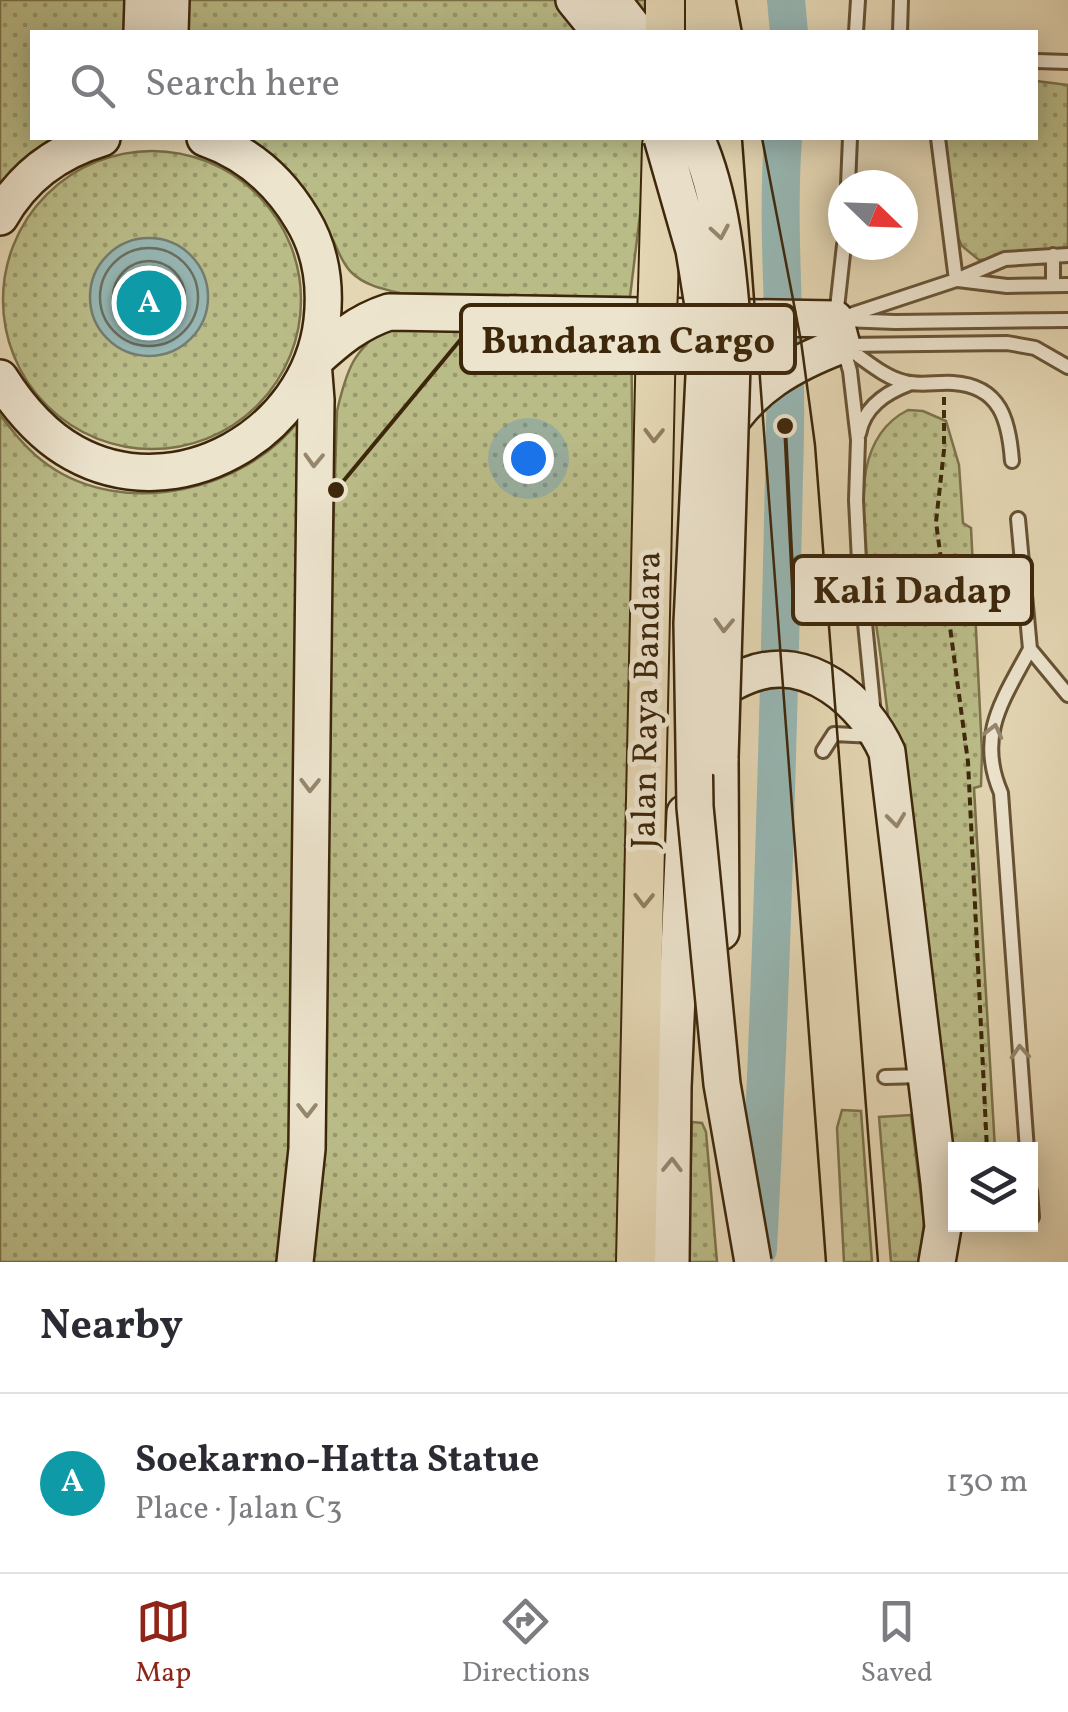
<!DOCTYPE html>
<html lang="en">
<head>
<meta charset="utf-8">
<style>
	body { margin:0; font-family:Vollkorn,serif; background:#f2f2f3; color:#2b2b33 }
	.controls { position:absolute; right:30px; bottom:30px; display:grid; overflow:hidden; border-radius:0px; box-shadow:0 5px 25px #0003 }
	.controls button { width:90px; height:90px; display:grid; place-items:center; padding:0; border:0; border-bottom:2px solid #e1e1e2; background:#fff; color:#2b2b33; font:50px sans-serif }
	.compass { position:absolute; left:828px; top:170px; width:90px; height:90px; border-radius:50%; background:#fff; box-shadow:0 5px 25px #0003; rotate:113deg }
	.you { position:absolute; left:528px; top:458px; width:35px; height:35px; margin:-25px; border:8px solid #fff; border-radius:50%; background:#1a73e8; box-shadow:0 0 0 15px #1a73e833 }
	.badge { display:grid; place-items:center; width:65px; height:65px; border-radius:50%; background:#8f2418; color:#fff; font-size:32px; font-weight:700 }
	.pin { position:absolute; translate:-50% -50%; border:5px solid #fff; box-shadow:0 2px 10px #0006 }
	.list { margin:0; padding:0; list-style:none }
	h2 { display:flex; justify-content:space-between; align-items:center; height:130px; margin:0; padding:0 40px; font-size:42px }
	h2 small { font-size:32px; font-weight:400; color:#7c7c81 }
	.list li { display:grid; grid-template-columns:65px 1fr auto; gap:30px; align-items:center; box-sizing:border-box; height:180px; padding:0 40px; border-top:2px solid #e1e1e2 }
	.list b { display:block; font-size:38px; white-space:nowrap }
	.list p { margin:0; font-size:32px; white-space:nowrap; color:#7c7c81 }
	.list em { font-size:32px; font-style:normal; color:#7c7c81 }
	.icon { flex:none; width:55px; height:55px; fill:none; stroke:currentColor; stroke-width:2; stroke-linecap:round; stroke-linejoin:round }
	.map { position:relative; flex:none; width:1068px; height:1262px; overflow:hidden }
	.search { position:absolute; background:#fff; box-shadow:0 5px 25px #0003; left:30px; right:30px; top:30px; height:110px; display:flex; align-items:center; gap:25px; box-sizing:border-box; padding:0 35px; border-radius:0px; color:#7c7c81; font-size:38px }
	.sheet { height:310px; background:#fff }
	nav { display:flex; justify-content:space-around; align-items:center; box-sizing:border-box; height:140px; border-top:2px solid #e1e1e2; background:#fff; font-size:28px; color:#7c7c81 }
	nav a { display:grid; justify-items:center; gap:5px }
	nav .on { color:#8f2418 }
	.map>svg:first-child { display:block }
	.grass { fill:url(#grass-dots); stroke:#7c724a; stroke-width:2.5 }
	.water { fill:#97b7b4; stroke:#737d70; stroke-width:2.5 }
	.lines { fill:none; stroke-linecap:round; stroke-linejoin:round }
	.shore { stroke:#6a6f60; stroke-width:2.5 }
	.river { stroke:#97b7b4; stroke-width:38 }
	.lane-casing { stroke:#675335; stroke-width:18 }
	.secondary-casing { stroke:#3d270b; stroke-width:40 }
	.primary-casing { stroke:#3d270b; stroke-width:42 }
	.path { stroke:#3d270b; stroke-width:4; stroke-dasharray:8 5; stroke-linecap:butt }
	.lane { stroke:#ede4ce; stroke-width:12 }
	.secondary { stroke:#ede4ce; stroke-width:35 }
	.primary { stroke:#e4d6b3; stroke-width:38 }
	.tram { stroke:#3d270b; stroke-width:2.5 }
	.secondary-bridge-casing { stroke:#3d270b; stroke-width:40; stroke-linecap:butt }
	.primary-bridge-casing { stroke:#3d270b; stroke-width:42; stroke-linecap:butt }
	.secondary-bridge { stroke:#ede4ce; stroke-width:35 }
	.primary-bridge { stroke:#e4d6b3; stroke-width:38 }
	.oneway { stroke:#95866c }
	.oneway2 { stroke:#907e5f }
	.labels { text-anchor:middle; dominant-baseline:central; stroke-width:10; stroke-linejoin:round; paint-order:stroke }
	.street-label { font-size:35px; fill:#3d270b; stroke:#ede4ce }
	.leader { fill:none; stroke:#3d270b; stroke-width:4 }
	.callout-dot { fill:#3d270b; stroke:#ede4ce; stroke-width:4 }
	.callout { fill:#ede4ce; stroke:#3d270b; stroke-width:4 }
	.callout-label { font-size:38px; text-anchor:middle; font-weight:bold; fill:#3d270b }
</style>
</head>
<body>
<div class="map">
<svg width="1068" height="1262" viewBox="0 0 1068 1262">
	<defs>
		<pattern id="grass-dots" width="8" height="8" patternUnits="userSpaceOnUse" patternTransform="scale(2.5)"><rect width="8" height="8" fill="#babc88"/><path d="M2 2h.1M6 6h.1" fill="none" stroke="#98996d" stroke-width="1.8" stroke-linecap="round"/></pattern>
	</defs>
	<rect width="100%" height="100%" fill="#e4d6b3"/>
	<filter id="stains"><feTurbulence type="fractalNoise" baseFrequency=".002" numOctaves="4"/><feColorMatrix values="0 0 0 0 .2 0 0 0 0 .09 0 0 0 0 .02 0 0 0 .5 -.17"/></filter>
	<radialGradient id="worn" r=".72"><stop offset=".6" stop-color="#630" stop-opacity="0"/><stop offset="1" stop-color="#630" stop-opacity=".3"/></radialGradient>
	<path class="grass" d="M 0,0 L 129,0 L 130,32 L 32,32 L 32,138 L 65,138 L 0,192 Z
		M 185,0 L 646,0 L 646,32 L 184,32 Z
		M 1036,81 L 1068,85 L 1068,253 L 979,260 L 962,246 L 956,233 L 945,138 L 1036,138 Z
		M 248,138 L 645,138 L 645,173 L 630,297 L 400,293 C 382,289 364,285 351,272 C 341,262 338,249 332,238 C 312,199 286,161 248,138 Z
		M3 300a149 149 0 1 1 298 0a149 149 0 1 1-298 0Z
		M 631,323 L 635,643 L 619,1262 L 310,1262 L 337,411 C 347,368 353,352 388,325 Z
		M 908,410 L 923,411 L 946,421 L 959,465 L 963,523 L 971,528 L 982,752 L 981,786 L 974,788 L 995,1149 L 956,1150 L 955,1196 C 930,1020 903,844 882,667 C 875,606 857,530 866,470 C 871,444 884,422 908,410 Z
		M 0,415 C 14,433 29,452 48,465 C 124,519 246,491 300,419 L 296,1171 L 285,1262 L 0,1262 Z
		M 842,1110 L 861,1111 L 872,1262 L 844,1262 L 837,1128 Z
		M 911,1115 L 924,1223 L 919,1262 L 891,1262 L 879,1117 Z
		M 692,1122 L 702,1123 L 706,1132 L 717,1262 L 688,1262 Z"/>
	<path class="water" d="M90 297a59 59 0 1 1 118 0a59 59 0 1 1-118 0Z"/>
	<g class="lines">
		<path class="shore" d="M100 297a49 49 0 1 1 98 0a49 49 0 1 1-98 0Z
			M113 297a36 36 0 1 1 72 0a36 36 0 1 1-72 0Z
			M128 297a21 21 0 1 1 42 0a21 21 0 1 1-42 0Z"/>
		<path class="river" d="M 786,0 L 789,32
			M 758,1249 C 772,977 779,705 785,433 C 787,334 776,236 783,138"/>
		<defs>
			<path id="lane" d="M 856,32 L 858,0
				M 900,32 L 901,0
				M 1036,61 L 1068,62
				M 938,138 L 956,280
				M 848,185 L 850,138
				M 958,280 L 1007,286 L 1068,285
				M 1053,285 L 1053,255
				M 836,317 L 844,245
				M 838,319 L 956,280 L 1005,259 L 1068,255
				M 843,320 L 895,322 L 1068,320
				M 845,345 L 1007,343 L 1035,348 L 1068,367
				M 844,346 C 862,357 884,378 905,382 C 920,386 937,382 953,383 C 1001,386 1009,421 1012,461
				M 843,347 L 850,371 L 858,440 L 856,500 L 859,562 L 874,715
				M 859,434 C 864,407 885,393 909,384
				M 1018,519 L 1030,649 L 1068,695
				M 823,751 L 834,734 L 873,736
				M 885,1077 L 922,1076
				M 1027,1150 L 1001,793 C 976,735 1003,700 1030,649
				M 1030,1191 L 1032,1217"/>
			<path id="secondary" d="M 574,0 L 600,32
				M 612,0 L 637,32
				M 142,32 L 143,0
				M 170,32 L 171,0
				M 0,217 C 23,176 58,151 102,138
				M 313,362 C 337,340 358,322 389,312 L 835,319 L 842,345 C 792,364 750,387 722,435
				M 0,378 C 19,408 43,436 74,453 C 177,510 309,434 322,321 C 326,285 321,250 302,219 C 279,180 248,153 205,138
				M 705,707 C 717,690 731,682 749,675 C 808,652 864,701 887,752 L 939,1183 L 943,1227 L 937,1262
				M 720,758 L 721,932
				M 295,1262 L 307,1149 L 316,400 L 313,362
				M 671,1262 L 673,1087 L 685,813"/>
			<path id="primary" d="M 665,32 L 665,0
				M 658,289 L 662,145
				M 636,1262 L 656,337"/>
		</defs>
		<use href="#lane" class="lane-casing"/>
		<use href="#secondary" class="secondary-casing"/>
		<use href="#primary" class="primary-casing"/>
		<path class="path" d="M 944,397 L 944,450 L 936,522 L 968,762 L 987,1150"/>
		<use href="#lane" class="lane"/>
		<use href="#secondary" class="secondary"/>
		<use href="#primary" class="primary"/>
		<path class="tram" d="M 736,0 L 742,32
			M 742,138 L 826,1262
			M 762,138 L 801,341 L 815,445 L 878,1262"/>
		<defs>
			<path id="secondary-bridge" d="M 662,138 L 694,250 L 703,305 L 704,376 L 692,623 L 695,807 L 722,1084 L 753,1262
				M 696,138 C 722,196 728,268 733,331 L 720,758"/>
			<path id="primary-bridge" d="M 656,337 L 658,289"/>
		</defs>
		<use href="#secondary-bridge" class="secondary-bridge-casing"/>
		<use href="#primary-bridge" class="primary-bridge-casing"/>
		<use href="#secondary-bridge" class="secondary-bridge"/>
		<use href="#primary-bridge" class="primary-bridge"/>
	</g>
	<defs><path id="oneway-chevron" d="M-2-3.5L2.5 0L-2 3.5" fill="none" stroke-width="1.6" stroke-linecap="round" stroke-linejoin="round" transform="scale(2.5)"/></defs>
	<g class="oneway">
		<use href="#oneway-chevron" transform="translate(720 232) rotate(80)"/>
		<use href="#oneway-chevron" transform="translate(314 460) rotate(92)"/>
		<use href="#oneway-chevron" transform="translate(724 625) rotate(92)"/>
		<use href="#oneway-chevron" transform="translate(994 731) rotate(-76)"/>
		<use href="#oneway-chevron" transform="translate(310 785) rotate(91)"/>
		<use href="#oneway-chevron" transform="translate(896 820) rotate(83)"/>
		<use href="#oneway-chevron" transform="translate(1020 1052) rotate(-94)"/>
		<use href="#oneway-chevron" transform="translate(307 1110) rotate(90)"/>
		<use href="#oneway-chevron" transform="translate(672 1165) rotate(-89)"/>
	</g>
	<g class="oneway2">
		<use href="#oneway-chevron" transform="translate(654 435) rotate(91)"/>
		<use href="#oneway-chevron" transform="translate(644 900) rotate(91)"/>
	</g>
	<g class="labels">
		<g class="street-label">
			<text transform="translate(648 700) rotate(-89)">Jalan Raya Bandara</text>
		</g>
	</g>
	<path class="leader" d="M336 490L461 339M785 426L793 590"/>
	<g class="callout-dot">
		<circle cx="336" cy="490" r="10"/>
		<circle cx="785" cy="426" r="10"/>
	</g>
	<g class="callout">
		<rect x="461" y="305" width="334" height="68" rx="10"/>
		<rect x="793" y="556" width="239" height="68" rx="10"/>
	</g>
	<g class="callout-label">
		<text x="628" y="353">Bundaran Cargo</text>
		<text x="912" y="603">Kali Dadap</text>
	</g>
	<rect width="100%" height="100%" filter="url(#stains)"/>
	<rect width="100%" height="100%" fill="url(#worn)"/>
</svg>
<div class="controls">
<button><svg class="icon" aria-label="layers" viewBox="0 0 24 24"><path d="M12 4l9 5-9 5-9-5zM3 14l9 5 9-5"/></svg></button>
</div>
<svg class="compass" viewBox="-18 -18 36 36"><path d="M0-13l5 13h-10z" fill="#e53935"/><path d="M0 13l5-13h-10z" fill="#7c7c81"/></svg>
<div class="you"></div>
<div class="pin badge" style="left:149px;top:303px;background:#0f9aa8">A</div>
<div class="search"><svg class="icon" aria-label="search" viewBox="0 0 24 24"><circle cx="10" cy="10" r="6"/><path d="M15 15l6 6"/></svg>Search here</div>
</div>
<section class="sheet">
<h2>Nearby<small></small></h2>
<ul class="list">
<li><span class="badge" style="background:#0f9aa8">A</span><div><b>Soekarno-Hatta Statue</b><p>Place · Jalan C3</p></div><em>130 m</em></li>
</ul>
</section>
<nav>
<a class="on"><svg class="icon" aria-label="map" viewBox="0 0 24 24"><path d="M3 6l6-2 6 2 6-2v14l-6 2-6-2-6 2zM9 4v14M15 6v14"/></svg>Map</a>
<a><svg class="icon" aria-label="directions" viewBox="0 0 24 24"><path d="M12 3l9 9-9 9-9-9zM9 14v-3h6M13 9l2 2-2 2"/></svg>Directions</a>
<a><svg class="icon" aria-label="saved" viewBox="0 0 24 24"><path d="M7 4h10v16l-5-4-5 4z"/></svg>Saved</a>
</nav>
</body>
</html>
